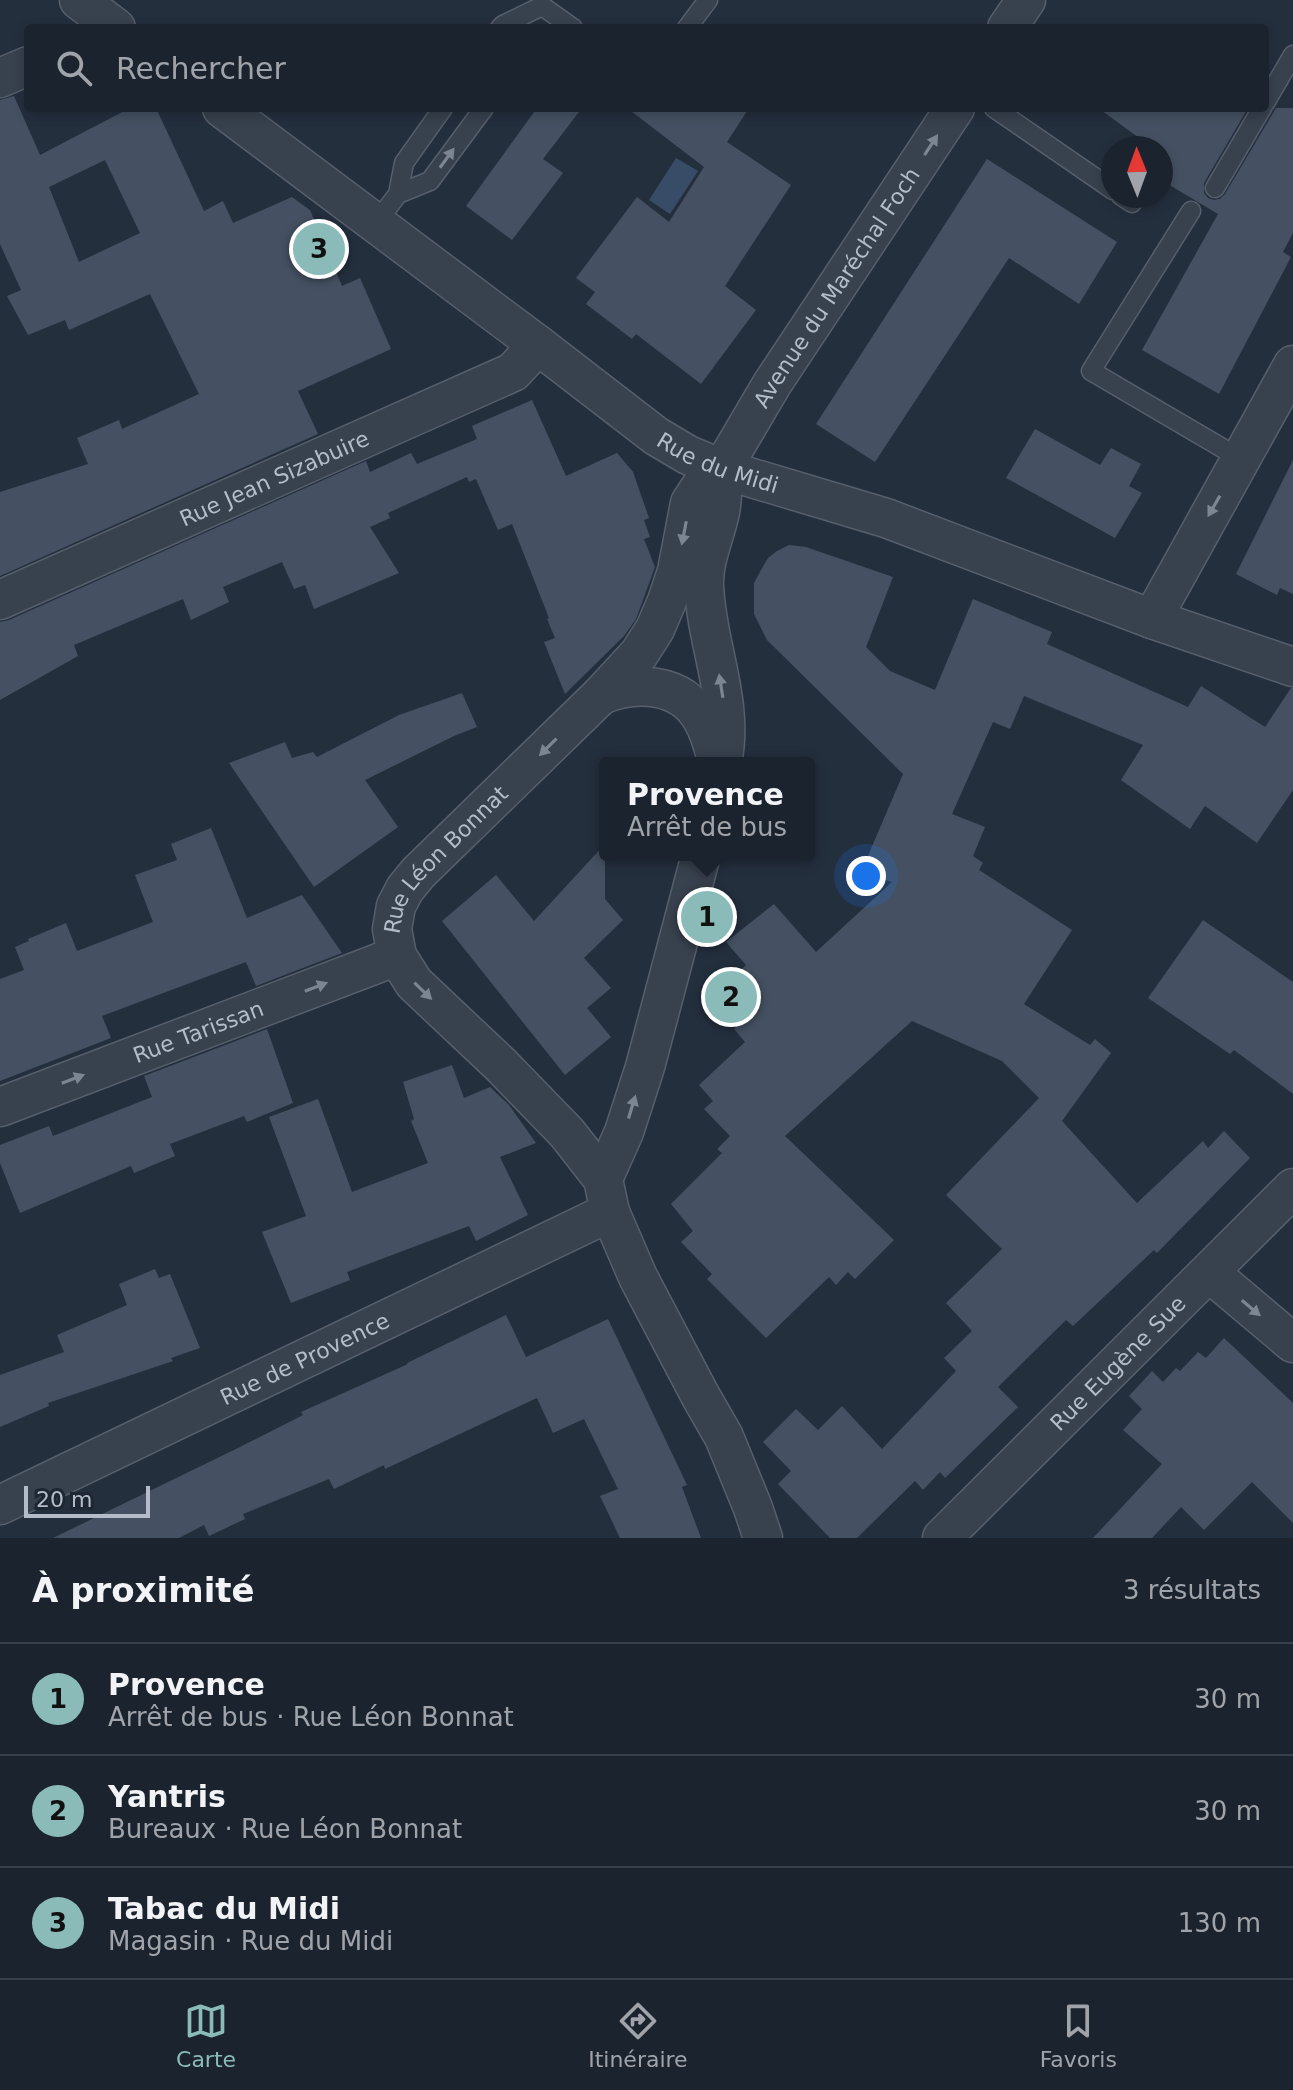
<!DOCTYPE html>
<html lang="fr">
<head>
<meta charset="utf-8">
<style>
	body { margin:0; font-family:"DejaVu Sans",sans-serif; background:#282f3a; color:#f1f3f6 }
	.compass { position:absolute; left:1101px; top:136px; width:72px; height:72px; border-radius:50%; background:#1b232e; box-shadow:0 4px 12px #0003; rotate:359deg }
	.scale { position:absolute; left:24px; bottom:20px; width:126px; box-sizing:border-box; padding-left:8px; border:4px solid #b4bcc9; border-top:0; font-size:22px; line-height:28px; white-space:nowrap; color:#b4bcc9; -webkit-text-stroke:6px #1d2633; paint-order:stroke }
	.you { position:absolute; left:866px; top:876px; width:28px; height:28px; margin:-20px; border:6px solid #fff; border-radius:50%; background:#1a73e8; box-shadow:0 0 0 12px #1a73e833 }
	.badge { display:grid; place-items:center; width:52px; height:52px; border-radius:50%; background:#8bbbb9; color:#111; font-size:26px; font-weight:700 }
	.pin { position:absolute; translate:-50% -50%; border:4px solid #fff; box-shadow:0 2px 8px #0006 }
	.popup { position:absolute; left:599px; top:757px; width:216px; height:104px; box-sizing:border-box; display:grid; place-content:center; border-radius:8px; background:#1b232e; filter:drop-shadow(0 2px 6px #0005); font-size:26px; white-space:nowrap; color:#a0a4aa }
	.popup b { font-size:30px; color:#f1f3f6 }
	.popup::after { content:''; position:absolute; left:50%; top:100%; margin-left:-16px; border:16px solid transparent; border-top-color:#1b232e }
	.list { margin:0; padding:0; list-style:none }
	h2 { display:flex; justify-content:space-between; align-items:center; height:104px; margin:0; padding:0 32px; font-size:34px }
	h2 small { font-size:26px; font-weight:400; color:#a0a4aa }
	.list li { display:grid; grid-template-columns:52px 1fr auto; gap:24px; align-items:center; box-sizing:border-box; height:112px; padding:0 32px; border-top:2px solid #39404a }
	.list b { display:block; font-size:30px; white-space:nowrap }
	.list p { margin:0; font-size:26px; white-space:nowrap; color:#a0a4aa }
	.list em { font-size:26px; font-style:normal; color:#a0a4aa }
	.icon { flex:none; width:44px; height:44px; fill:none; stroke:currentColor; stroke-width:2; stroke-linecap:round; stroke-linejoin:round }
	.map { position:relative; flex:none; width:1293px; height:1538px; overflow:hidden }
	.search { position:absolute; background:#1b232e; box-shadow:0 4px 12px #0003; left:24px; right:24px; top:24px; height:88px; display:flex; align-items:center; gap:20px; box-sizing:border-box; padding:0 28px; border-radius:8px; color:#a0a4aa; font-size:30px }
	.sheet { height:440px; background:#1b232e }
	nav { display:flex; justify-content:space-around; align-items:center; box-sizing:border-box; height:112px; border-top:2px solid #39404a; background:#1b232e; font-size:22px; color:#a0a4aa }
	nav a { display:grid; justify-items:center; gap:4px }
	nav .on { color:#8bbbb9 }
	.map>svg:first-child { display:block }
	.water { fill:#394c67 }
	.building { fill:#455162; fill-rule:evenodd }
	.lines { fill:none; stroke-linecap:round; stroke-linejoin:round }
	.lane-casing { stroke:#565f6c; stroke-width:21 }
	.street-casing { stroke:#565f6c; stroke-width:41 }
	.lane { stroke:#38414e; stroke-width:18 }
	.street { stroke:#38414e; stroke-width:38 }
	.oneway { fill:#7c8592 }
	.labels { text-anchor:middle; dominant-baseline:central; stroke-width:7; stroke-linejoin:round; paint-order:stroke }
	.street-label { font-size:22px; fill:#b4bcc9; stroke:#1d2633 }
</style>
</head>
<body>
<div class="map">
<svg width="1293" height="1538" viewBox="0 0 1293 1538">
	<rect width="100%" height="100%" fill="#242f3e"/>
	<path class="water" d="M 676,158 L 698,171 L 670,214 L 649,200 Z"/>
	<path class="building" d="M 14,96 L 40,155 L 130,108 L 156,108 L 204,211 L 223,201 L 233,223 L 292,197 L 310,210 L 342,286 L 360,278 L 391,349 L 298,391 L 318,434 L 0,576 L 0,492 L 88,464 L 77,438 L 119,420 L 122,429 L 199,394 L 150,294 L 69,330 L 65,320 L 28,335 L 7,296 L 21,290 L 0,244 L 0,100 ZM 105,160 L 140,233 L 79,262 L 49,187 Z
		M 537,108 L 582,108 L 543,159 L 563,173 L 512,240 L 466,206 Z
		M 627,108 L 749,108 L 727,142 L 791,185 L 725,286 L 756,310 L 701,384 L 636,334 L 632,339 L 586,304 L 595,292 L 576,278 L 637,197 L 669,222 L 704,167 Z
		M 1098,108 L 1248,108 L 1204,183 L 1204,193 L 1208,198 L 1214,200 L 1220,199 L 1225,194 L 1276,108 L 1293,108 L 1293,233 L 1283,252 L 1291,257 L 1219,394 L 1142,350 L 1218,214 L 1161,180 L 1161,148 L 1153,148 Z
		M 987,159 L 1117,242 L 1079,304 L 1009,258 L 875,462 L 816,424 Z
		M 532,400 L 566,476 L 617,453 L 633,472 L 649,518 L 644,520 L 650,537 L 644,539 L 655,567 L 636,619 L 624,636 L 565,694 L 544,642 L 555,638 L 547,619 L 549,618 L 512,524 L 498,530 L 476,479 L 469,482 L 467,477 L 388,513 L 390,518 L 370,527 L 399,573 L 314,609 L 305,585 L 294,589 L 282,562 L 223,587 L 229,602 L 191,620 L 183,599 L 74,645 L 78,656 L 0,700 L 0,622 L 9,620 L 366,461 L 370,472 L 411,453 L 417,464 L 477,439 L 472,426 Z
		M 1035,429 L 1100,465 L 1111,448 L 1141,464 L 1129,486 L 1142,493 L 1115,538 L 1006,478 Z
		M 1293,460 L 1293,594 L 1280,588 L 1277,595 L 1236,574 Z
		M 789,545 L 806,547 L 893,577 L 866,647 L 890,671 L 935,690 L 973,599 L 1052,632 L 1047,644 L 1188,707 L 1201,686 L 1265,727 L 1291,688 L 1293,688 L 1293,790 L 1257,843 L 1205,806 L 1190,829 L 1121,780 L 1143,745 L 1024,696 L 1010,729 L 993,722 L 952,814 L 985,827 L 973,856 L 983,863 L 979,870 L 1072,930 L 1024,1004 L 1090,1045 L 1095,1039 L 1111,1053 L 1062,1121 L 1137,1203 L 1203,1141 L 1208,1148 L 1224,1131 L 1250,1158 L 1157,1253 L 1154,1250 L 1073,1326 L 1066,1320 L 998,1387 L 1018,1407 L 945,1478 L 940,1472 L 923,1490 L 915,1481 L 857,1538 L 830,1538 L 778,1484 L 791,1471 L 763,1442 L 796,1409 L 818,1430 L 842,1406 L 882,1449 L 956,1371 L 944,1358 L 972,1331 L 946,1303 L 1002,1249 L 946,1195 L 1039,1098 L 1002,1061 L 912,1021 L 785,1136 L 894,1240 L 855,1279 L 848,1272 L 836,1285 L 829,1277 L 766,1338 L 707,1279 L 712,1274 L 681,1242 L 693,1231 L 671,1204 L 722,1153 L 717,1149 L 730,1136 L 704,1109 L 713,1101 L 699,1085 L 745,1042 L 734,1029 L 736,1027 L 710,999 L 746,965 L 726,942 L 774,904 L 816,952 L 892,882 L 861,872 L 903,774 L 767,640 L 754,614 L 754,583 L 761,570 L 768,558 L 777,551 Z
		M 462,693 L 477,727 L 454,736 L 365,780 L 398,827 L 314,887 L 229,763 L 285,742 L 292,758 L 313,752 L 317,757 L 399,715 Z
		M 211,828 L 247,918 L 302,895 L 342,953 L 256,986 L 246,962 L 102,1016 L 111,1038 L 0,1081 L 0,979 L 24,970 L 15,947 L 29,941 L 28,939 L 66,923 L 77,951 L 153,922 L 135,875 L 177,860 L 171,844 Z
		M 605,844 L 605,899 L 623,920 L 584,958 L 611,988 L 587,1008 L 611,1037 L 565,1075 L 442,921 L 496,875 L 534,921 Z
		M 1203,920 L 1293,982 L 1293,1094 L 1234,1050 L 1230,1054 L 1148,998 Z
		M 267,1029 L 293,1103 L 247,1122 L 244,1116 L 170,1144 L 175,1156 L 134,1173 L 131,1166 L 20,1213 L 0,1163 L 0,1145 L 49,1126 L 53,1136 L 152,1097 L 144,1076 Z
		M 452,1065 L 464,1098 L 490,1087 L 509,1105 L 536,1143 L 500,1157 L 528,1215 L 476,1241 L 469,1226 L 347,1272 L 350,1280 L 291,1303 L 262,1232 L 306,1216 L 269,1117 L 318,1099 L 352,1192 L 428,1163 L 411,1121 L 414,1119 L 403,1082 Z
		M 155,1269 L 159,1278 L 170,1274 L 200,1348 L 171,1358 L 173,1361 L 48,1403 L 49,1406 L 0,1427 L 0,1375 L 64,1352 L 57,1335 L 127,1305 L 119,1284 Z
		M 506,1315 L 526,1357 L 608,1319 L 687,1485 L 682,1487 L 701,1538 L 620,1538 L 600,1496 L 618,1489 L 584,1419 L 553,1433 L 537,1398 L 385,1469 L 384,1465 L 334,1489 L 329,1479 L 243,1514 L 245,1519 L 209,1536 L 204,1525 L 179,1538 L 53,1538 L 240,1447 L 303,1415 L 301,1412 L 408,1364 L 407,1363 Z
		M 1224,1338 L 1293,1403 L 1293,1523 L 1252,1482 L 1204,1530 L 1181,1507 L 1152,1538 L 1093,1538 L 1162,1464 L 1123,1430 L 1142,1409 L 1129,1396 L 1152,1371 L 1163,1382 L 1176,1368 L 1180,1371 L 1198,1352 L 1206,1358 Z"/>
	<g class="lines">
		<defs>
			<path id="lane" d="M 542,6 L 573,28
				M 500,28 L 503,25 L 542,6
				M 687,28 L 708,0
				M 1265,103 L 1293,55
				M 994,108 L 1113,190
				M 1215,188 L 1262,108
				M 398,194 L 430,181 L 484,108
				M 1121,196 L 1132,203
				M 1191,211 L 1091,371 L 1241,459
				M 376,223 L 398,194 L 404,163 L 443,108"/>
			<g id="street">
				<path d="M 79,0 L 116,28"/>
				<path d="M 1007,28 L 1026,0"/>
				<path d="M 0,78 L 28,66"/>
				<path id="s1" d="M 222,108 L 538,345 L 656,436 L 688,455 L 722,469 L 886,518 L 1152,619 L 1293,667"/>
				<path d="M 722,469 C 722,484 723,498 720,512 C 715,536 703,561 704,585 C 706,645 735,702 722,763"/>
				<path id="s2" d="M 0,600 L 513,372 L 538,345"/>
				<path d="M 1152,619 L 1293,365"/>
				<path d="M 601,695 C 636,681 681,682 702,719 C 710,732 713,746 717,760"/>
				<path id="s3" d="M 0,1107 L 397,956"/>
				<path d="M 603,1179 L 624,1132 L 645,1067 L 701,855"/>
				<path d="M 1210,1273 L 1293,1343"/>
				<path id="s4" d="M 0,1505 L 610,1212"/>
				<path id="s5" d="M 763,1538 L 753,1508 L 724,1437 L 700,1395 L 638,1277 L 610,1212 L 603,1179 L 567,1133 L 501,1065 L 414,983 L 397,956 L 392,929 L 396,906 L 405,889 L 418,873 L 601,695 L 639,654 L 655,629 L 667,601 L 677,571 L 690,503 L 703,483 L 722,469 L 772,384 L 955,108"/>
				<path id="s6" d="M 942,1538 L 1293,1188"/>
			</g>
		</defs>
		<use href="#lane" class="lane-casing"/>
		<use href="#street" class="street-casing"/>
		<use href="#lane" class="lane"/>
		<use href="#street" class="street"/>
	</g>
	<defs><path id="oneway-solid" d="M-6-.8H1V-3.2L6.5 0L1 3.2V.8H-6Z" transform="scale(2)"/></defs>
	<g class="oneway">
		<use href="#oneway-solid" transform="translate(931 145) rotate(-57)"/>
		<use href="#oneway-solid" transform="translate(447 158) rotate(-54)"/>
		<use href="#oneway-solid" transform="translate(1214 506) rotate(120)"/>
		<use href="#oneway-solid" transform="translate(684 533) rotate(101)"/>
		<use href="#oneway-solid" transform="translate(721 686) rotate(-99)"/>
		<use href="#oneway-solid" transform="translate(548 747) rotate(135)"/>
		<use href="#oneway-solid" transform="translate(316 987) rotate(-21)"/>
		<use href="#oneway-solid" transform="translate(423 991) rotate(44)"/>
		<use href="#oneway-solid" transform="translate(73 1079) rotate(-21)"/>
		<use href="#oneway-solid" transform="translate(632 1107) rotate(-73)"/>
		<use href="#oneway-solid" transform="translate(1251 1308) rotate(40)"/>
	</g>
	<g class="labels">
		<g class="street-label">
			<text stroke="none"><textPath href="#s5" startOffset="1524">Avenue du Maréchal Foch</textPath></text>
			<text stroke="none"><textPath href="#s1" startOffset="612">Rue du Midi</textPath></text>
			<text stroke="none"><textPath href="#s2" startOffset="300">Rue Jean Sizabuire</textPath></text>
			<text stroke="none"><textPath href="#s5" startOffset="816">Rue Léon Bonnat</textPath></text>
			<text stroke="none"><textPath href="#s3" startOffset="212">Rue Tarissan</textPath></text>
			<text stroke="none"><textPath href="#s4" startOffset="338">Rue de Provence</textPath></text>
			<text stroke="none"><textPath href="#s6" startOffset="248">Rue Eugène Sue</textPath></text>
		</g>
	</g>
</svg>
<svg class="compass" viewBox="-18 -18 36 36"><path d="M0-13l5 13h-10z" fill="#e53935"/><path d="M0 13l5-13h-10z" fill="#a0a4aa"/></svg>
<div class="scale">20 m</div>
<div class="you"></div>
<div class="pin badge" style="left:707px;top:917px">1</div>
<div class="popup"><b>Provence</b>Arrêt de bus</div>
<div class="pin badge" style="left:731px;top:997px">2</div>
<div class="pin badge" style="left:319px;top:249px">3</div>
<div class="search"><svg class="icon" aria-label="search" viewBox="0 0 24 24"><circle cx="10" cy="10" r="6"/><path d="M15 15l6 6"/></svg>Rechercher</div>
</div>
<section class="sheet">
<h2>À proximité<small>3 résultats</small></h2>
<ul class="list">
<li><span class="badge">1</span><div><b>Provence</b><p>Arrêt de bus · Rue Léon Bonnat</p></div><em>30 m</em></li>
<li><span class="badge">2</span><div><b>Yantris</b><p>Bureaux · Rue Léon Bonnat</p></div><em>30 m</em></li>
<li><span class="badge">3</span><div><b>Tabac du Midi</b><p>Magasin · Rue du Midi</p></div><em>130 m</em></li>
</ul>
</section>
<nav>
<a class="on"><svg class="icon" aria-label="map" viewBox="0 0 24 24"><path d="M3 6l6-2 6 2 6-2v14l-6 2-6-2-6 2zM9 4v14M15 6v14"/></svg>Carte</a>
<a><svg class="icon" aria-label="directions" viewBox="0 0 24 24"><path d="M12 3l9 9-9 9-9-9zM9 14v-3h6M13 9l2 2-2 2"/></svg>Itinéraire</a>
<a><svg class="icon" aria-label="saved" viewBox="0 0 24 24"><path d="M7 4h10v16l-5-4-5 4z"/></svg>Favoris</a>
</nav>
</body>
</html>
